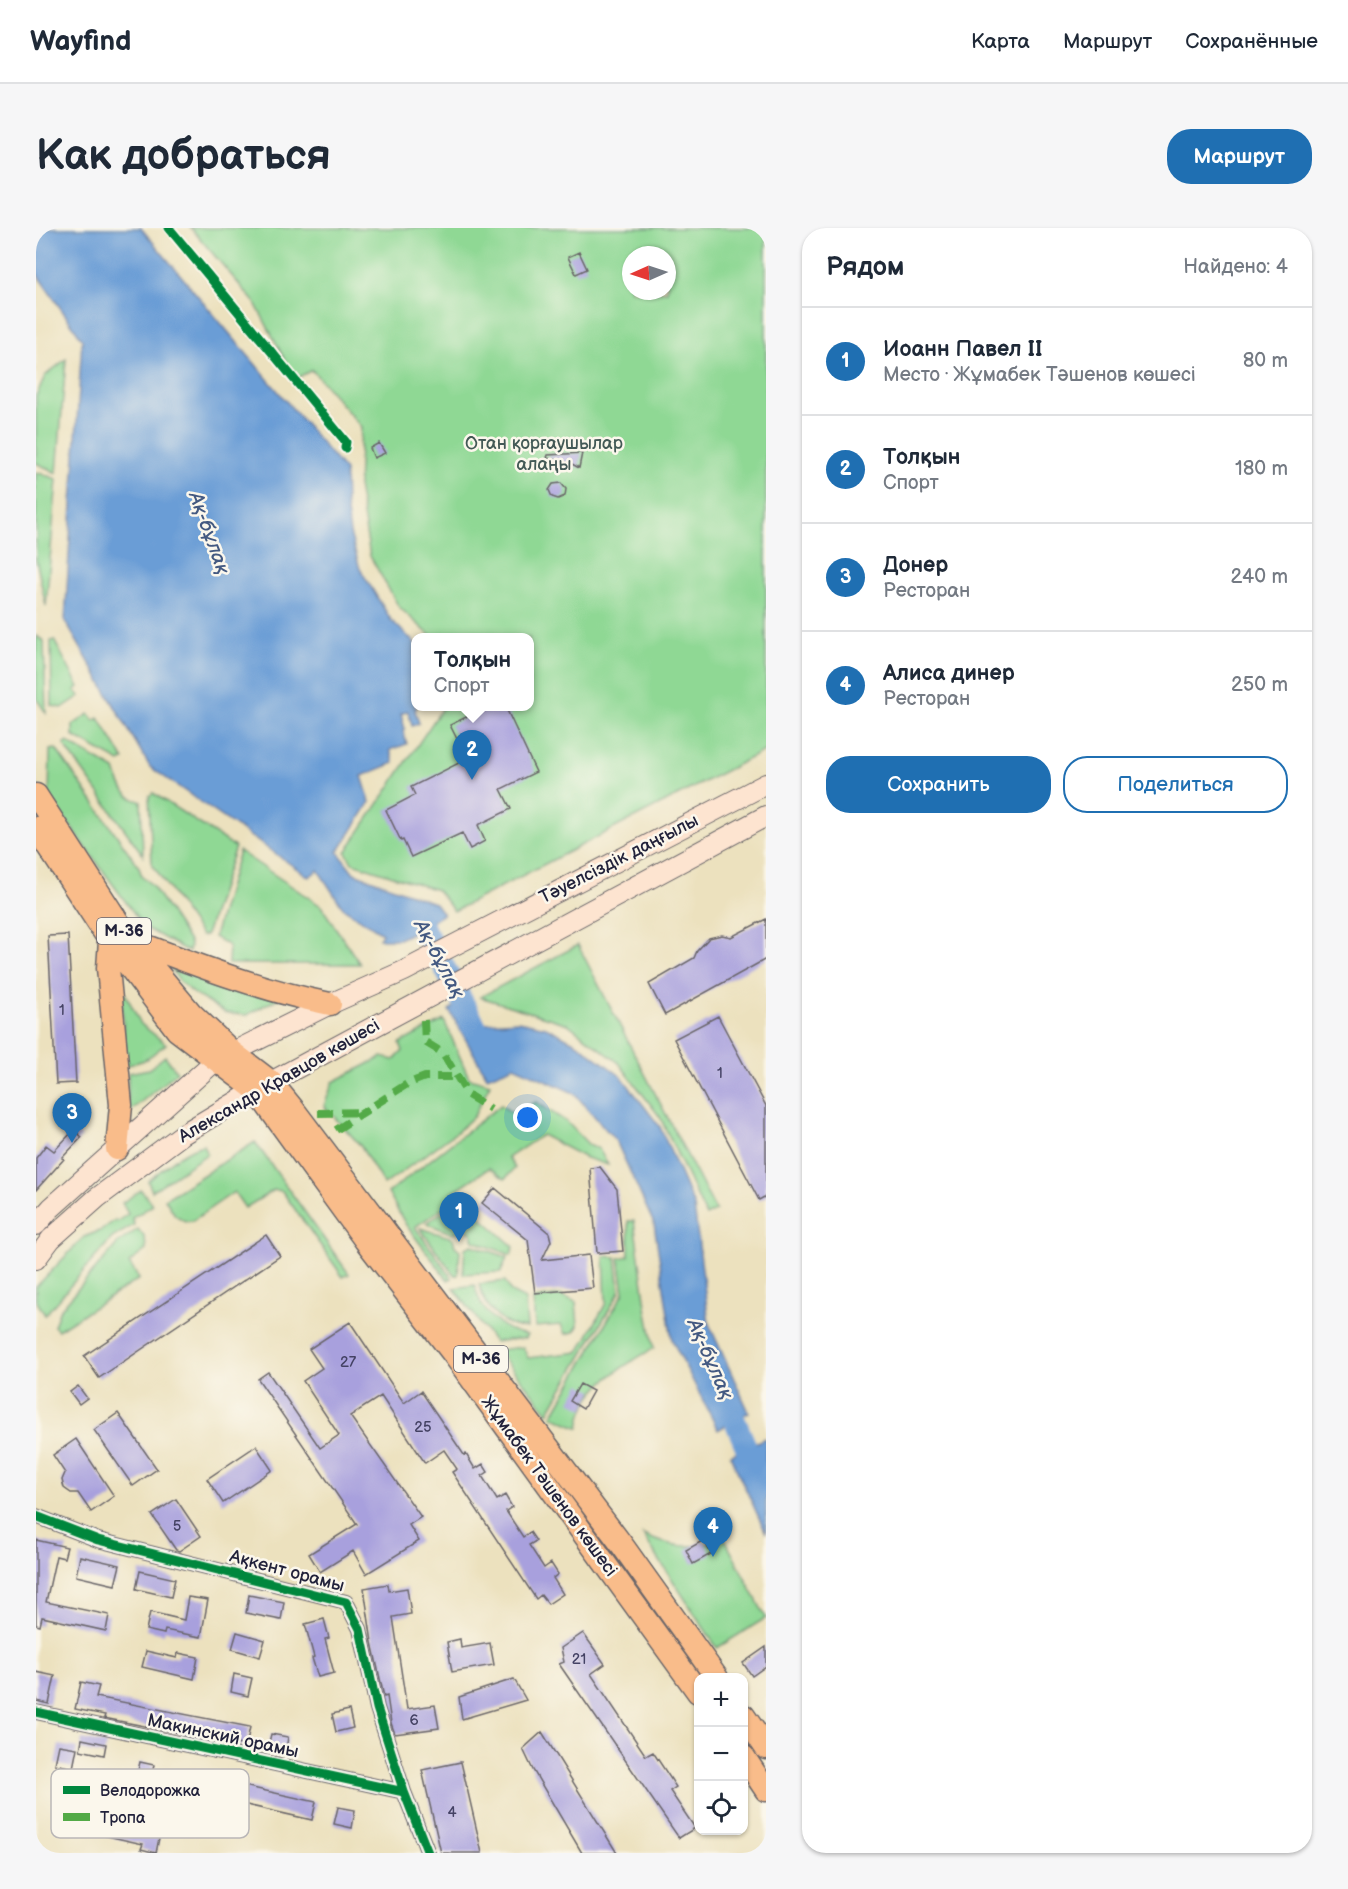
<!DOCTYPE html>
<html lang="ru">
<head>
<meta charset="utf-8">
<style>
	body { margin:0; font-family:"Balsamiq Sans",sans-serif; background:#f6f6f7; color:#1f2937 }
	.controls { position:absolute; right:18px; bottom:18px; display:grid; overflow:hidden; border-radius:12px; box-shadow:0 2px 4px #0004 }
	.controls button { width:54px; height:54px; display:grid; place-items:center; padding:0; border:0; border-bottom:2px solid #e0e1e3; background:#fff; color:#1f2937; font:30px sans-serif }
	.compass { position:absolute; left:586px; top:18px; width:54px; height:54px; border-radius:50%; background:#fff; box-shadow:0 2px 4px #0004; rotate:267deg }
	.you { position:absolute; left:492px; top:890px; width:21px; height:21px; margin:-15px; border:4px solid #fff; border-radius:50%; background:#1a73e8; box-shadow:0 0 0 9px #1a73e833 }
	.badge { display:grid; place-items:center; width:39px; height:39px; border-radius:50%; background:#1f6fb2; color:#fff; font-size:20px; font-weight:700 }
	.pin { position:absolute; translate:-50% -50px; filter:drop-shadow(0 2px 3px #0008) }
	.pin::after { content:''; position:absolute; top:32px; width:21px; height:18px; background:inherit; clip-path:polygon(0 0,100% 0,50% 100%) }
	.popup { position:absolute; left:375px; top:405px; width:123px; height:78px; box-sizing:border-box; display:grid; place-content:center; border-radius:12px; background:#fff; filter:drop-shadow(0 2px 4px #0005); font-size:20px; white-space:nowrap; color:#747a83 }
	.popup b { font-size:22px; color:#1f2937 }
	.popup::after { content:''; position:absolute; left:50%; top:100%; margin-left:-12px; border:12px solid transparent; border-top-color:#fff }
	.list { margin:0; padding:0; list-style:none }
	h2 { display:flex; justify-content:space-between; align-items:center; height:78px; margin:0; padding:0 24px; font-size:26px }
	h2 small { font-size:20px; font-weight:400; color:#747a83 }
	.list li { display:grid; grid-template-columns:39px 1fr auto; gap:18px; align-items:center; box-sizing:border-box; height:108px; padding:0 24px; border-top:2px solid #e0e1e3 }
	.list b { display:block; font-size:22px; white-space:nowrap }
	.list p { margin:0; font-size:20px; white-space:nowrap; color:#747a83 }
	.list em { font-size:20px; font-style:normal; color:#747a83 }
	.actions { display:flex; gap:12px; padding:18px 24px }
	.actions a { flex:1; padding:14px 0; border:2px solid #1f6fb2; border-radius:24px; text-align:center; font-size:21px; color:#1f6fb2 }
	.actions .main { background:#1f6fb2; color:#fff }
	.icon { flex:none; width:33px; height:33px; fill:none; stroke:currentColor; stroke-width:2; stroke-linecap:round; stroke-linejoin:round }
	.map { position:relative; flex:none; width:730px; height:1625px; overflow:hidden; border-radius:24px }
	header { display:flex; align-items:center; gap:36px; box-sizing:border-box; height:84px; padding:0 30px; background:#fff; border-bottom:2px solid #e0e1e3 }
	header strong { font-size:28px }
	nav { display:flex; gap:33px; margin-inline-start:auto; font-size:21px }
	.intro { display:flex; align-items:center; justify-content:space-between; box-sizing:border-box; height:144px; padding:0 36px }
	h1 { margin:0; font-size:42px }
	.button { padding:15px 27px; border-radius:24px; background:#1f6fb2; color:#fff; font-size:21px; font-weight:700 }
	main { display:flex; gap:36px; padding:0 36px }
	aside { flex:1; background:#fff; border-radius:24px; box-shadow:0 2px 4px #0004 }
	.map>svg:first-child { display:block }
	.green { fill:#8fd894; stroke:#587d68; stroke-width:1.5; fill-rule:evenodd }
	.water { fill:#6b9dd6; stroke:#466088; stroke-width:1.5 }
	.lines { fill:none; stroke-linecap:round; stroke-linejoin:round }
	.river { stroke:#6b9dd6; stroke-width:22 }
	.building { fill:#a8a0dd }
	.minor-casing { stroke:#696569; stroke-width:16 }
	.secondary-casing { stroke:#696569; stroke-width:22 }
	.primary-casing { stroke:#696569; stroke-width:25 }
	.minor { stroke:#fff; stroke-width:14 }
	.secondary { stroke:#fde4d0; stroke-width:20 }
	.primary { stroke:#f9bc8a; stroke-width:22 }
	.quiet { stroke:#53aa46; stroke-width:8; stroke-dasharray:15 8; stroke-linecap:butt }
	.cycleway-casing { stroke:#fbf7ec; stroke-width:13 }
	.cycleway { stroke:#00873e; stroke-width:9 }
	.labels { text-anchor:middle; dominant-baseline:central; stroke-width:5; stroke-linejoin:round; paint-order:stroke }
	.number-label { font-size:15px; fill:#444264 }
	.shield { fill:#fbf7ec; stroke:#636270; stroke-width:1.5 }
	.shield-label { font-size:16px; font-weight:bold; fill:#22223b }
	.park-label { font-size:18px; fill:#435956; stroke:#fbf7ec }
	.street-label { font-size:18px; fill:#22223b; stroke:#fbf7ec }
	.water-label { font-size:20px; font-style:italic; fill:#435981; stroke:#fbf7ec }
	.key { fill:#fbf7ec; stroke:#bab7b7; stroke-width:1.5 }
	.key-label { font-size:16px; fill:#22223b }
</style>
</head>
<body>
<header>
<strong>Wayfind</strong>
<nav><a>Карта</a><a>Маршрут</a><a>Сохранённые</a></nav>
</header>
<div class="intro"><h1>Как добраться</h1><a class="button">Маршрут</a></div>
<main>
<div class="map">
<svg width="730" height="1625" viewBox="0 0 730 1625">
	<rect width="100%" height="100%" fill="#fbf7ec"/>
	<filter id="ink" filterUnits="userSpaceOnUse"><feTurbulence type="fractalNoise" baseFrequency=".0167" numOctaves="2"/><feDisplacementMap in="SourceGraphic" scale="12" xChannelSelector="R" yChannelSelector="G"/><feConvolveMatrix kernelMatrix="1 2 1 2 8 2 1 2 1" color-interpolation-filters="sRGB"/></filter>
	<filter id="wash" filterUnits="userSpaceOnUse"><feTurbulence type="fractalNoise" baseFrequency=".008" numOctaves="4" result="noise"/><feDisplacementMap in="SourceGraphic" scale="24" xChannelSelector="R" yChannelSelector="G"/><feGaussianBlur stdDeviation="1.35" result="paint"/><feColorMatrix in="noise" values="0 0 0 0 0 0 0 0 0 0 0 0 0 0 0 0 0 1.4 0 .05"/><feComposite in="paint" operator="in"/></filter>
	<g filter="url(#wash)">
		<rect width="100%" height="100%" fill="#ece1be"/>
		<path class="green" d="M 155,0 L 730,0 L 730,522 L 418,683 L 401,662 L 316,635 L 310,624 L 407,479 L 493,478 L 493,410 L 396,409 L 363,379 L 334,328 L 322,258 L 325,199 L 276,142 L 259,151 L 219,75 ZM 595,27 L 631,27 L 631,63 L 595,63 Z
			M 30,131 L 21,245 L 0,235 L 0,168 L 9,148 Z
			M 0,244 L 21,251 L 10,378 L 0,331 Z
			M 0,408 L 8,413 L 10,485 L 0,470 Z
			M 18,412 L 43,459 L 39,462 L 44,468 L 26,480 L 16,478 L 15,413 Z
			M 53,486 L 58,493 L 63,490 L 88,532 L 84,534 L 37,508 L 37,497 Z
			M 31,514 L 79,542 C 84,555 88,571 105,573 L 107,627 L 28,517 Z
			M 20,521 L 103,639 L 106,649 L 116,657 L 154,715 L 153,724 L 108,699 L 13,569 L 14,522 Z
			M 117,565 L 199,619 L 170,707 L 165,708 L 116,636 L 113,568 Z
			M 203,623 L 285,678 L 324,736 L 192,736 L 193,718 L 178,709 Z
			M 542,717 L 680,983 L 670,988 L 624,889 L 583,835 L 532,796 L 444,769 Z
			M 131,734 L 243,770 L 211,787 L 190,785 L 161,768 L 144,754 Z
			M 85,757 L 105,796 L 130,816 L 109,832 L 89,838 Z
			M 408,792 L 433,850 L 454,856 L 438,888 L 422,903 L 348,957 L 324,917 L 288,878 L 297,854 L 346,829 L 358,832 L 367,823 L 364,815 Z
			M 129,828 L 141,844 L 92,885 L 92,845 L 113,841 Z
			M 500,874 L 531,894 L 552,916 L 563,921 L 572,937 L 550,930 L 506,907 L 472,930 L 479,940 L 469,951 L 453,940 L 415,965 L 417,973 L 379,999 L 416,1050 L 412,1052 L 370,997 L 352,965 L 465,877 L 476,885 Z
			M 219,914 L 313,1046 L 307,1049 L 246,963 L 238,962 L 209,980 L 198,964 L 156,993 L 149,993 L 139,987 L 129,971 Z
			M 167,917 L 171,926 L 116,963 L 112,953 C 128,940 147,922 167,917 Z
			M 105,962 L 117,977 L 96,990 L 98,997 L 76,1010 L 9,1087 L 0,1072 L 0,1059 L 48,1009 L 66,1002 L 79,992 L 80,994 L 92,986 L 86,975 Z
			M 423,973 L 427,976 L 426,1002 L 417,1006 L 390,995 Z
			M 431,977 L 478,1019 L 475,1027 L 438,1013 L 436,1006 L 431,1002 Z
			M 592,993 L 598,993 L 611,1085 L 618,1120 C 594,1134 558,1154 548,1181 C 545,1187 544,1194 543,1200 L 516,1188 L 588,1064 L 583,1030 L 593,1028 Z
			M 384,1000 L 417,1010 L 419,1018 L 424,1022 L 422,1047 L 418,1047 Z
			M 102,1001 L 109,1010 L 110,1022 L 93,1035 L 103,1051 L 22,1102 L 18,1098 L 23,1083 L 82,1015 Z
			M 436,1017 L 471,1029 L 465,1044 L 427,1046 L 429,1020 Z
			M 568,1028 L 580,1029 L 584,1063 L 512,1185 L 461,1122 L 487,1119 L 492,1130 L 543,1124 L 570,1075 Z
			M 469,1053 L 475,1064 L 489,1071 L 491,1100 C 466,1100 449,1081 443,1056 Z
			M 439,1057 C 443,1083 465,1103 491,1107 L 489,1110 L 458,1114 L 418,1060 Z
			M 524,1067 L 540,1074 L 542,1098 L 538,1104 L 529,1106 L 525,1097 L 499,1099 L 497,1071 Z
			M 607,1307 C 634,1319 660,1323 688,1310 L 730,1390 L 681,1420 Z"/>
		<path class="water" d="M 0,0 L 105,0 L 309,243 L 310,277 L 314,305 L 324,341 L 355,392 L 379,415 L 379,463 L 377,465 L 379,478 L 381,480 L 379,482 L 383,495 L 376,498 L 372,483 L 365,486 L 369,501 L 367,503 L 371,516 L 354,522 L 358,535 L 326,548 L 334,574 L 302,624 L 318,645 L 399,675 L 407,686 L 382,702 L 363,711 L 343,711 L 346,705 L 307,680 L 282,642 L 273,649 L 114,539 L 29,393 L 46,111 L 0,45 Z
			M 435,769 L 449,795 L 482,793 L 510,799 L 542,816 L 586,849 L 624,899 L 658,978 L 673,1096 L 713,1184 L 682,1202 L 636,1112 L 618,996 L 580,913 L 538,865 L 478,838 L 451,849 L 413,782 Z
			M 729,1210 L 730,1211 L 730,1305 L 694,1227 Z"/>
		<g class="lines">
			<path class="river" d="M 367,678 L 379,684 L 440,799
				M 687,1164 L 715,1231 L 730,1258"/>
		</g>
		<g id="blocks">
			<path class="building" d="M 543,24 L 551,41 L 540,46 L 532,29 Z
				M 343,215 L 349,225 L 338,230 L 334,220 Z
				M 546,225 L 543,240 L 536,236 L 511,230 L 512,227 Z
				M 525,255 L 530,261 L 529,268 L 522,271 L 516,269 L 513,262 L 517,256 Z
				M 452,478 L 469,478 L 500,544 L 465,561 L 475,581 L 442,597 L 449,613 L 434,621 L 426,605 L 375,629 L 367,612 L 365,613 L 350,582 L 379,567 L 375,559 L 431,531 L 414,497 Z
				M 730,691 L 730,731 L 629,787 L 613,756 L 658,730 L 661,723 L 673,710 L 686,707 L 695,709 Z
				M 32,707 L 40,855 L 20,856 L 12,708 Z
				M 682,788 L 730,878 L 730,968 L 723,972 L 638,811 Z
				M 38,902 L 46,909 L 26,930 L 28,931 L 0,962 L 0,930 L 10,917 L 18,923 Z
				M 564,939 L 581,961 L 587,1023 L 561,1025 L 554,940 Z
				M 459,960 L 513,1005 L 515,1013 L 506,1032 L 553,1027 L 557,1060 L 499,1065 L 492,1012 L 446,975 Z
				M 230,1007 L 244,1028 L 63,1150 L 48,1128 Z
				M 314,1094 L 368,1175 L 385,1163 L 428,1227 L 430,1226 L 439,1241 L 447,1236 L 452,1244 L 446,1248 L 461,1272 L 469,1267 L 476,1279 L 470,1283 L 487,1309 L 494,1304 L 500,1313 L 493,1317 L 508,1340 L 515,1335 L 522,1346 L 517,1350 L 527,1366 L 512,1376 L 505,1367 L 500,1371 L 416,1244 L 421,1241 L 408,1222 L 389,1235 L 345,1168 L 314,1188 L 385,1289 L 373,1297 L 383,1313 L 330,1346 L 317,1323 L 284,1344 L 273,1326 L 321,1296 L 222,1151 L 232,1144 L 284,1220 L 303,1207 L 267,1153 L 286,1140 L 273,1121 Z
				M 544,1156 L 557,1163 L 547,1181 L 534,1173 Z
				M 42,1158 L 51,1170 L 43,1176 L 34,1164 Z
				M 82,1185 L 121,1241 L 97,1258 L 58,1202 Z
				M 40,1211 L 78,1268 L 55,1284 L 42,1265 L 35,1265 L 28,1260 L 26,1252 L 29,1245 L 17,1227 Z
				M 220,1218 L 236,1242 L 187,1275 L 171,1251 Z
				M 140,1271 L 165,1308 L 143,1323 L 140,1322 L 116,1287 Z
				M 0,1312 L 31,1319 L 28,1330 L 20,1328 L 10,1374 L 73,1387 L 70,1403 L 6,1389 L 4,1398 L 0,1397 Z
				M 668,1312 L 675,1326 L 657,1336 L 650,1322 Z
				M 44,1328 L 84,1337 L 79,1357 L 40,1348 Z
				M 104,1343 L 139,1351 L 135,1369 L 100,1361 Z
				M 352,1356 L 353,1363 L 371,1360 L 375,1386 L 357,1389 L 371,1481 L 399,1477 L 403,1500 L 359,1506 L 355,1495 L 351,1468 L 348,1469 L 336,1414 L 328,1360 Z
				M 213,1367 L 248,1374 L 245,1392 L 210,1385 Z
				M 152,1369 L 172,1372 L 165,1409 L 129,1402 L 128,1406 L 110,1402 L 114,1384 L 148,1392 Z
				M 288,1391 L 293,1410 L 289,1411 L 298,1445 L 282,1449 L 276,1430 L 278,1429 L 269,1396 Z
				M 201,1404 L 229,1412 L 224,1429 L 196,1421 Z
				M 547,1405 L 569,1436 L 555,1446 L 610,1528 L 617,1524 L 640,1559 L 634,1563 L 659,1600 L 643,1610 L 523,1436 L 528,1434 L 525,1420 Z
				M 424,1411 L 425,1420 L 454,1415 L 458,1437 L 416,1444 L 411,1414 Z
				M 730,1419 L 730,1438 L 716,1448 L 707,1435 Z
				M 110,1423 L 141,1430 L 142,1425 L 162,1429 L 158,1451 L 106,1439 Z
				M 0,1444 L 19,1448 L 13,1476 L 0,1473 Z
				M 198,1446 L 216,1450 L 212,1468 L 195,1464 Z
				M 478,1451 L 490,1472 L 426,1491 L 423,1469 Z
				M 45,1454 L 63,1458 L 60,1469 L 214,1499 L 210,1518 L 78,1492 L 68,1490 L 69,1487 L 39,1481 Z
				M 313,1482 L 317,1500 L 300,1504 L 296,1486 Z
				M 506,1504 L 581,1625 L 546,1625 L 497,1542 L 487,1521 Z
				M 235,1506 L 252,1509 L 249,1527 L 231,1523 Z
				M 46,1511 L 70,1516 L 68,1527 L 44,1522 Z
				M 23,1517 L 41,1520 L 37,1540 L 19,1536 Z
				M 104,1534 L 118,1537 L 112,1565 L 119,1567 L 116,1577 L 129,1580 L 120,1625 L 105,1621 L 107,1616 L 44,1602 L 48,1584 L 110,1597 L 115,1577 L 95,1573 Z
				M 425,1534 L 446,1625 L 405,1625 L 386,1542 Z
				M 149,1545 L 280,1574 L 276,1592 L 145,1562 Z
				M 302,1579 L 319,1582 L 316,1600 L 298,1596 Z"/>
		</g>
	</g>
	<g filter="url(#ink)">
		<use href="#blocks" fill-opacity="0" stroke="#696569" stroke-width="1.5"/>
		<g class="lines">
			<defs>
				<path id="minor" d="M 0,1288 L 62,1312 L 310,1374 L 324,1401 L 341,1480 L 368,1564 L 392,1625
					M 0,1484 L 368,1564"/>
				<path id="secondary" d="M 0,997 L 15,980 L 179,833 L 294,776 L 368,743 L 730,556
					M 0,1031 L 15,1011 L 61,970 L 147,906 L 220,862 L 730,588"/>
				<path id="primary" d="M 0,567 L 93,711 L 155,785 L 196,824 L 235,854 L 257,881 L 586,1317 L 681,1450
					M 0,600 L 74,713 L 141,802 L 220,862 L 329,1012 L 416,1124 L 662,1464
					M 95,712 C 160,737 225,762 294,776
					M 74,713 L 72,740 L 85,877 L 81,921
					M 708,1488 L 730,1520
					M 708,1529 L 730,1562"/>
			</defs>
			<use href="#minor" class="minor-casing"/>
			<use href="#secondary" class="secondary-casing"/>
			<use href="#primary" class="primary-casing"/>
			<use href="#minor" class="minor"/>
			<use href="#secondary" class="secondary"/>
			<use href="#primary" class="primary"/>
			<path class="quiet" d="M 388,792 L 389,814 L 407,825 L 432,867 L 455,881
				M 282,885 L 328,884
				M 300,902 L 371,856 L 389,849 L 422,849"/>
			<defs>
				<path id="cycleway" d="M 133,0 L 310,214 L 309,220
					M 0,1288 L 62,1312 L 310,1374 L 324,1401 L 341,1480 L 368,1564 L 392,1625
					M 0,1484 L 368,1564"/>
			</defs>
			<use href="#cycleway" class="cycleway-casing"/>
			<use href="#cycleway" class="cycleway"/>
		</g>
	</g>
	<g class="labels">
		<g class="number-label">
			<text x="26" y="782">1</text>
			<text x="684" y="845">1</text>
			<text x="312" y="1134">27</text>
			<text x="387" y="1199">25</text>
			<text x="141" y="1298">5</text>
			<text x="543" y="1431">21</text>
			<text x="378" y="1492">6</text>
			<text x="416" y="1584">4</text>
		</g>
		<g class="shield">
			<rect x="61" y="690" width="54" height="26" rx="4.5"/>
			<rect x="418" y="1118" width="54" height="26" rx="4.5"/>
		</g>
		<g class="shield-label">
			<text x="88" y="703">M-36</text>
			<text x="445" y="1131">M-36</text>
		</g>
		<g class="park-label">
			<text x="508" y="215">Отан қорғаушылар<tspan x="508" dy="21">алаңы</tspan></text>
		</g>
		<g class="street-label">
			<text transform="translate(583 631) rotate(-27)">Тәуелсіздік даңғылы</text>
			<text transform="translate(243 853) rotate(-30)">Александр Кравцов көшесі</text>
			<text transform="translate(513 1258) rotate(54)">Жұмабек Тәшенов көшесі</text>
			<text transform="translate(251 1343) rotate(15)">Ақкент орамы</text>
			<text transform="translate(187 1508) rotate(12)">Макинский орамы</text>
		</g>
		<g class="water-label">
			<text transform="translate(173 305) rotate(70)">Ақ-бұлақ</text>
			<text transform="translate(403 731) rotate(62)">Ақ-бұлақ</text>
			<text transform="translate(674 1131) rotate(66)">Ақ-бұлақ</text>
		</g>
	</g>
	<rect x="15" y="1541" width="198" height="69" rx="9" class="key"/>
	<rect x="27" y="1558" width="27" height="8" fill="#00873e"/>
	<rect x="27" y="1585" width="27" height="8" fill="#53aa46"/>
	<g class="key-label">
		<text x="64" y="1568">Велодорожка</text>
		<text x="64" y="1595">Тропа</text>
	</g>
</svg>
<div class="controls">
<button>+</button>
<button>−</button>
<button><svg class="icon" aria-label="locate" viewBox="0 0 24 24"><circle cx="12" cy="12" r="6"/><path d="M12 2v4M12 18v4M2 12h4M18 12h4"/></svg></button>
</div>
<svg class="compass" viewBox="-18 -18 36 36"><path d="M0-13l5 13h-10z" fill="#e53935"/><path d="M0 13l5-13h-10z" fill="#747a83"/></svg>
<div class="you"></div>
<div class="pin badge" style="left:423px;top:1014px">1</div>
<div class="pin badge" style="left:436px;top:552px">2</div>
<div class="popup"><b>Толқын</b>Спорт</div>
<div class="pin badge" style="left:36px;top:915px">3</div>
<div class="pin badge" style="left:677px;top:1329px">4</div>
</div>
<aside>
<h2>Рядом<small>Найдено: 4</small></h2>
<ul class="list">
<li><span class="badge">1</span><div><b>Иоанн Павел II</b><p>Место · Жұмабек Тәшенов көшесі</p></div><em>80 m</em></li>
<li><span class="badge">2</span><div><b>Толқын</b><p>Спорт</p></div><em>180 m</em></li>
<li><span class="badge">3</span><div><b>Донер</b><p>Ресторан</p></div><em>240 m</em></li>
<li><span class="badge">4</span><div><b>Алиса динер</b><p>Ресторан</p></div><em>250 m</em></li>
</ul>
<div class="actions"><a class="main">Сохранить</a><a>Поделиться</a></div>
</aside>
</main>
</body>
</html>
